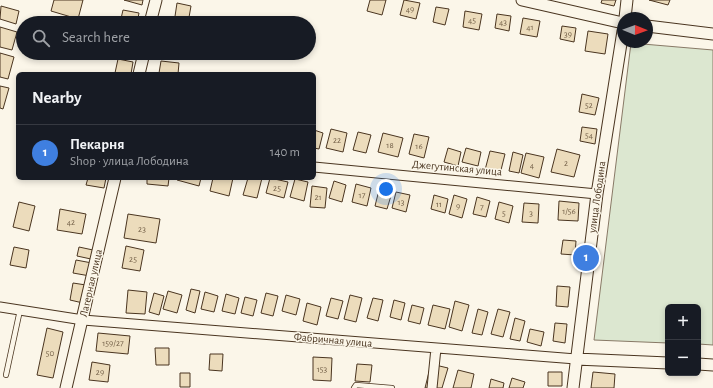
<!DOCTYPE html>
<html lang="en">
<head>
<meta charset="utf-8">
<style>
	body { margin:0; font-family:"Alegreya Sans",sans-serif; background:#242831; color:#f1f3f6 }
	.controls { position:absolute; right:12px; bottom:12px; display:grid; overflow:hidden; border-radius:6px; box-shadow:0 2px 6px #0003 }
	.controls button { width:36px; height:36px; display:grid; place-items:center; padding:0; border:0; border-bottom:1px solid #363941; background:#171b24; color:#f1f3f6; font:20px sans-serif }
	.compass { position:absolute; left:617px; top:12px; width:36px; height:36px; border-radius:50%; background:#171b24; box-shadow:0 2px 6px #0003; rotate:91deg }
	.you { position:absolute; left:386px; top:189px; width:14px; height:14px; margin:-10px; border:3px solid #fff; border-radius:50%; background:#1a73e8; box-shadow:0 0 0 6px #1a73e833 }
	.badge { display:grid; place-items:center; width:26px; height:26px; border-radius:50%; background:#c62828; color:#fff; font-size:13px; font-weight:700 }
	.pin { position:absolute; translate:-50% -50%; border:2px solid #fff; box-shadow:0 1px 4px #0006 }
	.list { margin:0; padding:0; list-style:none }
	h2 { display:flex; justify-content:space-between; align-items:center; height:52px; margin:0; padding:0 16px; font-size:17px }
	h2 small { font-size:13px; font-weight:400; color:#9ea1a6 }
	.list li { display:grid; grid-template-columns:26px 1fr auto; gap:12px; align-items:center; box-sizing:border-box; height:56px; padding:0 16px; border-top:1px solid #363941 }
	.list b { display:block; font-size:15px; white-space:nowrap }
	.list p { margin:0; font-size:13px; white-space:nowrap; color:#9ea1a6 }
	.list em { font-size:13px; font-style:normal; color:#9ea1a6 }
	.icon { flex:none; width:22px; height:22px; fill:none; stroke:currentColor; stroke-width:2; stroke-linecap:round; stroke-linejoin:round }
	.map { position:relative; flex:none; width:713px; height:388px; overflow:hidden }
	.search { position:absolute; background:#171b24; box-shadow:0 2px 6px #0003; left:16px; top:16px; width:300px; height:44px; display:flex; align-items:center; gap:10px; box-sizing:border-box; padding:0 14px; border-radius:22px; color:#9ea1a6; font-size:15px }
	.panel { position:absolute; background:#171b24; box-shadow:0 2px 6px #0003; left:16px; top:72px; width:300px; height:108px; border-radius:6px }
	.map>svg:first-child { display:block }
	.green { fill:#dce7d0; stroke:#887966 }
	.building { fill:#ecdcbc; stroke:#4a3520 }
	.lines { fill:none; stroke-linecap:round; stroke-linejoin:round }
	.service-casing { stroke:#4a3520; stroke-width:6 }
	.minor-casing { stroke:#4a3520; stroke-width:11 }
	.tertiary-casing { stroke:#4a3520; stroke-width:13 }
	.service { stroke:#fbf6e9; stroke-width:4.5 }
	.minor { stroke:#fbf6e9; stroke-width:9 }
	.tertiary { stroke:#fbf6e9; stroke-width:11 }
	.labels { text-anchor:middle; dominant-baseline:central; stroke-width:3; stroke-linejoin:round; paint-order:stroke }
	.number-label { font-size:9px; fill:#725f47 }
	.street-label { font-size:11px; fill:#4a3520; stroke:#fbf6e9 }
</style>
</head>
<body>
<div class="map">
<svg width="713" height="388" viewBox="0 0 713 388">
	<rect width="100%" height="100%" fill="#fbf6e9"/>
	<path class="green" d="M 631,43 L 713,50 L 713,345 L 698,344 L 698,307 L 668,307 L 668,343 L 594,340 Z"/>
	<path class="building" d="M 54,0 L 83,0 L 78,19 L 51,11 Z
		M 124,0 L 143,0 L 142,5 Z
		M 370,0 L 386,0 L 382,15 L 367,11 Z
		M 404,0 L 420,3 L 416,19 L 400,15 Z
		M 602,0 L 616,0 L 614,6 L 601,3 Z
		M 649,0 L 670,0 L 668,5 Z
		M 177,3 L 191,6 L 188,23 L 174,23 Z
		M 1,6 L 19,11 L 16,24 L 0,19 Z
		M 436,7 L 449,9 L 445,25 L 433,22 Z
		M 123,10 L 139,13 L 137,23 L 120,23 Z
		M 465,11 L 482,14 L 479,30 L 463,27 Z
		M 497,14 L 511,16 L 509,31 L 495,28 Z
		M 523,18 L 540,21 L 537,37 L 520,34 Z
		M 562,26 L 576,28 L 574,42 L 560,39 Z
		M 0,27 L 17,32 L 12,50 L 0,47 Z
		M 588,31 L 608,34 L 605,54 L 585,51 Z
		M 0,53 L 14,57 L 8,79 L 0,77 Z
		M 118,59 L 133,62 L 131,74 L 115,73 Z
		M 161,61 L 179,63 L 178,74 L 159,73 Z
		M 0,86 L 9,88 L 3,109 L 0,108 Z
		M 582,94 L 599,98 L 595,115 L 579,112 Z
		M 582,127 L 597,129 L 595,144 L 580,141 Z
		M 331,129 L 347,133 L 343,152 L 326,148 Z
		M 314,130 L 323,133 L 319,149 L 314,148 Z
		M 358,132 L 371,135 L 366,153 L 353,150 Z
		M 383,133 L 403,138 L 398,157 L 378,152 Z
		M 414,134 L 429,137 L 424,158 L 409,154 Z
		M 448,148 L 461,152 L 458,166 L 444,162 Z
		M 466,148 L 481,152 L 478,166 L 462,162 Z
		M 557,149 L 580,155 L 574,177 L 551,172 Z
		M 490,151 L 505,154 L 500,174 L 485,170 Z
		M 513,152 L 523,155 L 519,173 L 509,171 Z
		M 526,153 L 544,157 L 539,178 L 521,173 Z
		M 88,178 L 106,178 L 104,188 L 86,185 Z
		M 147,178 L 169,178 L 168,186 L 147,184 Z
		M 177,178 L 201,178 L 199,186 L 177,180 Z
		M 213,178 L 233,178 L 229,196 L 210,191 Z
		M 248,178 L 262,178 L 257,198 L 243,195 Z
		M 270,178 L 288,182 L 284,198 L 266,193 Z
		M 295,179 L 308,182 L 304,201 L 290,197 Z
		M 334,181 L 346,185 L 342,202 L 329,198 Z
		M 356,184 L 371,188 L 367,206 L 352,202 Z
		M 312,186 L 327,188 L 325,208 L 310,207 Z
		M 380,186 L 393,189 L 387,209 L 375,206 Z
		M 396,192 L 410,195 L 406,212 L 392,208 Z
		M 434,195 L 448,199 L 445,213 L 431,209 Z
		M 454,195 L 467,199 L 462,218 L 449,214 Z
		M 477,197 L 490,201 L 486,217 L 473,214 Z
		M 559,201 L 579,203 L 578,221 L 558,220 Z
		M 19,202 L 35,206 L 29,231 L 13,227 Z
		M 499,202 L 513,206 L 509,223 L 495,219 Z
		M 524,203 L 539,204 L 538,223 L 522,222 Z
		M 60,209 L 86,214 L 82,234 L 57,230 Z
		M 128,214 L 160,219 L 156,243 L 124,238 Z
		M 563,240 L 576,241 L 575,255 L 561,254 Z
		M 126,246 L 144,250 L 140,271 L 122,268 Z
		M 14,247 L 29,250 L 26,268 L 10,265 Z
		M 79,247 L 93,250 L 91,259 L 77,256 Z
		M 76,260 L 92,263 L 90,276 L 73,273 Z
		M 73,283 L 86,285 L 83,303 L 70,300 Z
		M 557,286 L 570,287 L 568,307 L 556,306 Z
		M 191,289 L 200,291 L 195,313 L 186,310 Z
		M 128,290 L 147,292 L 145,314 L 126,313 Z
		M 168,291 L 182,295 L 177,313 L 163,309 Z
		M 205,292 L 218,296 L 214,312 L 201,309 Z
		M 154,293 L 164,296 L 159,315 L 149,312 Z
		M 266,293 L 278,296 L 273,316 L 261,313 Z
		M 226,294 L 239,298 L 235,314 L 222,311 Z
		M 286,295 L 300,299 L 296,315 L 282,311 Z
		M 350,295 L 362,298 L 356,322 L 344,319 Z
		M 245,297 L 257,300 L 253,316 L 241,313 Z
		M 331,298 L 343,301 L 338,319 L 326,316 Z
		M 373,298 L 383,300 L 378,321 L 367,318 Z
		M 394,300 L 405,303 L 401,320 L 390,317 Z
		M 455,301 L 469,305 L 462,331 L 449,327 Z
		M 307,303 L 321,307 L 317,325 L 303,321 Z
		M 412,305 L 424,308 L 420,324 L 408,321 Z
		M 433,305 L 450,309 L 445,329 L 428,325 Z
		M 478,309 L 488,312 L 482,335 L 472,333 Z
		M 498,309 L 510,312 L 503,337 L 491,334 Z
		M 515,318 L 525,321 L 520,341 L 510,339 Z
		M 555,323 L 567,324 L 565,343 L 553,341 Z
		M 47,328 L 63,332 L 53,378 L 37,375 Z
		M 530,329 L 544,332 L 541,346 L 527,342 Z
		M 98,333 L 130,336 L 128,354 L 96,351 Z
		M 155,348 L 169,348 L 169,365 L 156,365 Z
		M 210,354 L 223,354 L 222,371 L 209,370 Z
		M 313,357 L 332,358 L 331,381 L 313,380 Z
		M 92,362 L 110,365 L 108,382 L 89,380 Z
		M 357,364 L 372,365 L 370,382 L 355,381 Z
		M 431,364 L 448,368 L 442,388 L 425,388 Z
		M 458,370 L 474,374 L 471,388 L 453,388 Z
		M 548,372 L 562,372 L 562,386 L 548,386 Z
		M 593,372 L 615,374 L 614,388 L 591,388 Z
		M 180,373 L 190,373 L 190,387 L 180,387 Z
		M 512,378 L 525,382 L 523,388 L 509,388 Z
		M 491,379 L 504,383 L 503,388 L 489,388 Z"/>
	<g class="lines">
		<defs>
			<path id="service" d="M 6,375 L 20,310
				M 354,388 L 356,385 L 392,388"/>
			<path id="minor" d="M 314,167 L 597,194
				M 0,307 L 83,320 L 576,359
				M 432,388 L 436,348"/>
			<path id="tertiary" d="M 522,0 L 623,23
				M 625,18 L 627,0
				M 150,23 L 156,0
				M 647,26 L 713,34
				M 139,74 L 144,53
				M 576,359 L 668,363
				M 698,364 L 713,365
				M 66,388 L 115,178
				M 573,388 L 597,194 L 623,31"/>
		</defs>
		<use href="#service" class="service-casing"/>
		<use href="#minor" class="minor-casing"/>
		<use href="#tertiary" class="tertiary-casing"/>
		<use href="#service" class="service"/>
		<use href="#minor" class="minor"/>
		<use href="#tertiary" class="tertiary"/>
	</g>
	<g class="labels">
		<g class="number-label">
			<text x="410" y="9">49</text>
			<text x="472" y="20">45</text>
			<text x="503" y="22">43</text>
			<text x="530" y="27">41</text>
			<text x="568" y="34">39</text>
			<text x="589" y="105">52</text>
			<text x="589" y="135">54</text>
			<text x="337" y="140">22</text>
			<text x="390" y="145">18</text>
			<text x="419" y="146">16</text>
			<text x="566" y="163">2</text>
			<text x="532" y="165">4</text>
			<text x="277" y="188">25</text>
			<text x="362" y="195">17</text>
			<text x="318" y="197">21</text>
			<text x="401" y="202">13</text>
			<text x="439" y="204">11</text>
			<text x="458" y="206">9</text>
			<text x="482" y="207">7</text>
			<text x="569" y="211">1/56</text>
			<text x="504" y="213">5</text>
			<text x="531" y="213">3</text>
			<text x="71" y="222">42</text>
			<text x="142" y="229">23</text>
			<text x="133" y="259">25</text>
			<text x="113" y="343">159/27</text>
			<text x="50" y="353">50</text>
			<text x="322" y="369">153</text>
			<text x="100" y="372">29</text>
		</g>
		<g class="street-label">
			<text transform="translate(457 168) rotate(5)">Джегутинская улица</text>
			<text transform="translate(597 197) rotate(-82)">улица Лободина</text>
			<text transform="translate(91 283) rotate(-77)">Лагерная улица</text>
			<text transform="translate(333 340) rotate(5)">Фабричная улица</text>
		</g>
	</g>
</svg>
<div class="controls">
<button>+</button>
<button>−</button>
</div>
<svg class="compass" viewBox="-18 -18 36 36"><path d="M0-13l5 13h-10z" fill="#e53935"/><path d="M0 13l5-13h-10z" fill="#9ea1a6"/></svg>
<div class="you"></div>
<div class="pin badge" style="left:586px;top:258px;background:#3f7fe0">1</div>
<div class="search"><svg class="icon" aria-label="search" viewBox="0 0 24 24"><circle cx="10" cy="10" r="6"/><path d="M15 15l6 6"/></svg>Search here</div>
<section class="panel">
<h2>Nearby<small></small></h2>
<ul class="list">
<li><span class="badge" style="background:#3f7fe0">1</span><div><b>Пекарня</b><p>Shop · улица Лободина</p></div><em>140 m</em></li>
</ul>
</section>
</div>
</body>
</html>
